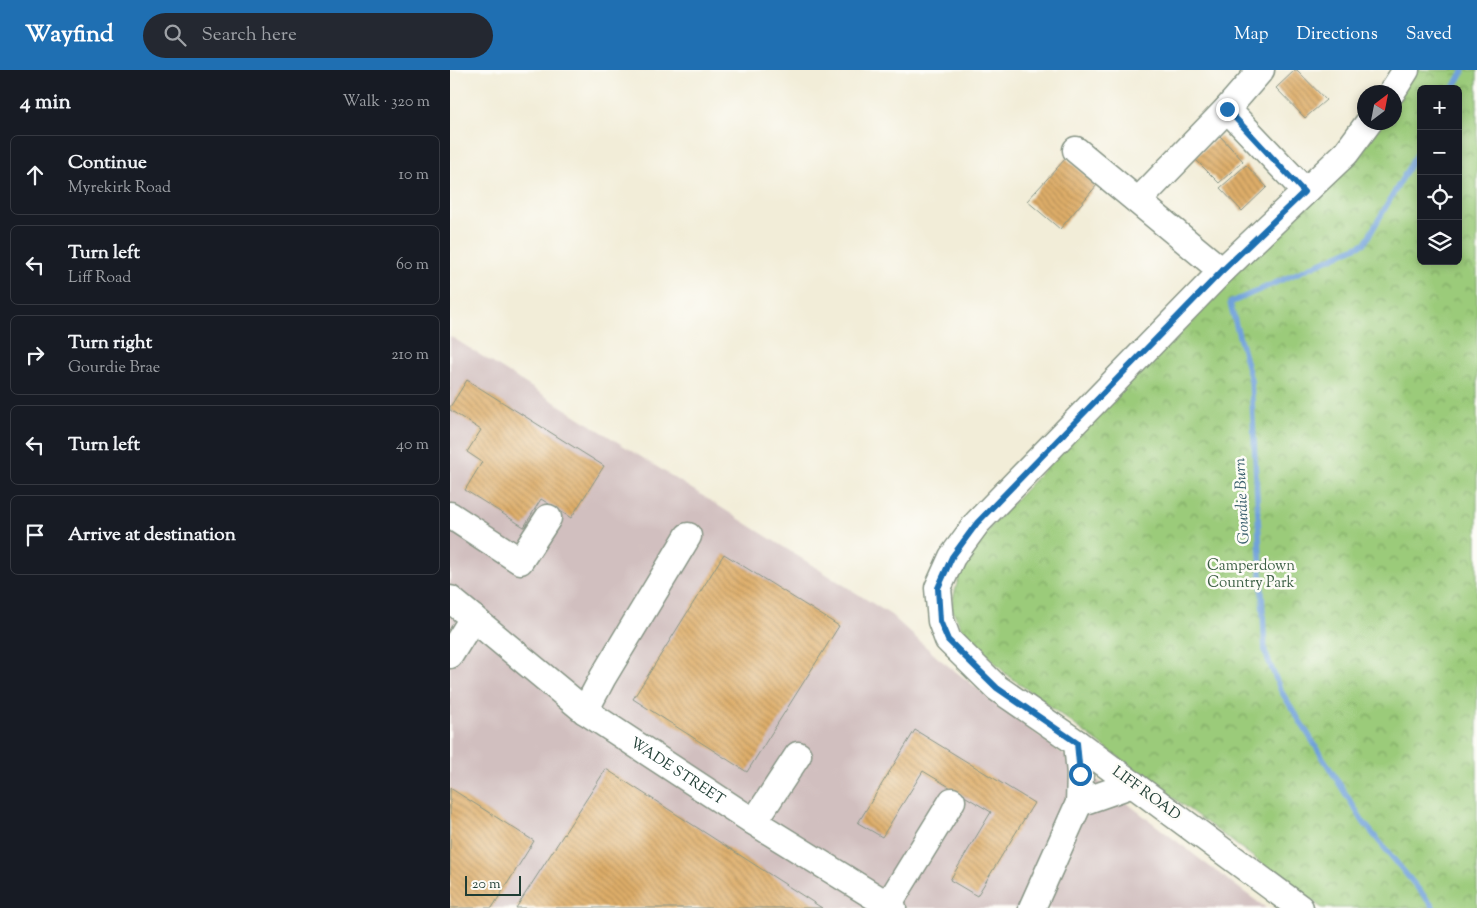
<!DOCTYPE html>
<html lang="en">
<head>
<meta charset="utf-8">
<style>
	body { margin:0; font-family:"Sorts Mill Goudy",serif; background:#242831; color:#f1f3f6 }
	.controls { position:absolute; right:15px; top:15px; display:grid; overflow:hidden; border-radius:8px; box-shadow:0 2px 8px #0003 }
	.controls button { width:45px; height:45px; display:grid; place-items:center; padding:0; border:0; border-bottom:1px solid #363941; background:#171b24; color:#f1f3f6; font:25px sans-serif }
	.compass { position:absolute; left:907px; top:15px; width:45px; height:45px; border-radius:50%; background:#171b24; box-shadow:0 2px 8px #0003; rotate:32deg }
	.scale { position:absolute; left:15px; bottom:12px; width:56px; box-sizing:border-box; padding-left:5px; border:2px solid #1f3d34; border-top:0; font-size:14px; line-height:18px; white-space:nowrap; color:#1f3d34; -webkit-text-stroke:4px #fdfcf7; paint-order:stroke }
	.stop { position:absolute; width:15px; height:15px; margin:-11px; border:4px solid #1f6fb2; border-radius:50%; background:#fff }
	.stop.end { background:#1f6fb2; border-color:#fff; box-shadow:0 1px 5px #0008 }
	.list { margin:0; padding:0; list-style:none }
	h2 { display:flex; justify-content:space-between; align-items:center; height:65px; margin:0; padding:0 20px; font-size:21px }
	h2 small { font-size:16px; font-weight:400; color:#9ea1a6 }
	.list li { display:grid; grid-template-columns:32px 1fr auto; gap:15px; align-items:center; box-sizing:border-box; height:80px; margin:0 10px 10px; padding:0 10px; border:1px solid #363941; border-radius:8px }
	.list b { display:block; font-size:19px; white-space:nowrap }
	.list p { margin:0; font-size:16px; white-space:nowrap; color:#9ea1a6 }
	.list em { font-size:16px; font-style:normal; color:#9ea1a6 }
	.icon { flex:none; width:28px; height:28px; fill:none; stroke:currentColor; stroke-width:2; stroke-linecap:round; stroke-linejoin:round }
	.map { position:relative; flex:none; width:1027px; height:838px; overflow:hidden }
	header { display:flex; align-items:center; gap:30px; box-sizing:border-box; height:70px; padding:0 25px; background:#1f6fb2; color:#fff }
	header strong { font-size:24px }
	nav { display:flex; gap:28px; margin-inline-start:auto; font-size:18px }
	.search { width:350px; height:45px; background:#242831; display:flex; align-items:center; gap:12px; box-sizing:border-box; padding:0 18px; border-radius:28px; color:#9ea1a6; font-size:19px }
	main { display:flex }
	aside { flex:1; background:#171b24 }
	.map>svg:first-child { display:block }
	.industrial { fill:#d1bfbf }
	.park { fill:url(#park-crowns); stroke:#5d8457; fill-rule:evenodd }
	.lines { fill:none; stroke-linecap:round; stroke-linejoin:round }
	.stream { stroke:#6fa1da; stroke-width:5.5 }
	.building { fill:url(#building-back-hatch) }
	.minor-casing { stroke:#889586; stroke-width:29 }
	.minor { stroke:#fff; stroke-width:26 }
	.route { stroke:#1f6fb2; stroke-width:6 }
	.labels { text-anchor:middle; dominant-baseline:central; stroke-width:5; stroke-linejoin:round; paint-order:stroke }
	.park-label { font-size:15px; fill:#3e6046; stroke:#fdfcf7 }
	.street-label { font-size:15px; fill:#1f3d34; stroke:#fdfcf7 }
	.water-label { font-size:16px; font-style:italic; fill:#3b606e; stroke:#fdfcf7 }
</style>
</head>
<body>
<header>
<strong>Wayfind</strong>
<div class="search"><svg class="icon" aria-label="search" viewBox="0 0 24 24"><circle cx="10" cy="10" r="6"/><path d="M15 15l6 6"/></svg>Search here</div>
<nav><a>Map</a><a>Directions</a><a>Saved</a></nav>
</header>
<main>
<aside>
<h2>4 min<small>Walk · 320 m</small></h2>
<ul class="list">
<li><svg class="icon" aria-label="ahead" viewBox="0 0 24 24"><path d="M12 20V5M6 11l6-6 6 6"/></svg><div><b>Continue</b><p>Myrekirk Road</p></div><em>10 m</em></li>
<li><svg class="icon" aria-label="left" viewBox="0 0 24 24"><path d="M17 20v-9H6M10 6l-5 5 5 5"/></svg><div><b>Turn left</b><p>Liff Road</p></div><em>60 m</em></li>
<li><svg class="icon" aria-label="right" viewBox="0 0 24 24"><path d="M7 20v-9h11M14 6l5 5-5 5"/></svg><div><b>Turn right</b><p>Gourdie Brae</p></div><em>210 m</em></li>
<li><svg class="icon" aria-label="left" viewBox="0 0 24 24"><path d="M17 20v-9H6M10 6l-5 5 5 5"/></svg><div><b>Turn left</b></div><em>40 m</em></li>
<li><svg class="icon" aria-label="arrive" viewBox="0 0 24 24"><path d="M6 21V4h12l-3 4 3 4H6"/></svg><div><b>Arrive at destination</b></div></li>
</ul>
</aside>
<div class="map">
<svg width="1027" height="838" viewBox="0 0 1027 838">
	<defs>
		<pattern id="park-crowns" width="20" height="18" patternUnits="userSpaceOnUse" patternTransform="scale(1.25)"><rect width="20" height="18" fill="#9bcb7a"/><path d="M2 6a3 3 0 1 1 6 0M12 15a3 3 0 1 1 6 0" fill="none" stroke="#7ea665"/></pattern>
		<pattern id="building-back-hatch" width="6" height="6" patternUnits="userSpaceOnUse" patternTransform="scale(1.25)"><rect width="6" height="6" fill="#dead69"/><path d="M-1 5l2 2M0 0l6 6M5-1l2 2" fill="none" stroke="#b38e57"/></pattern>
	</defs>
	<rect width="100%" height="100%" fill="#fdfcf7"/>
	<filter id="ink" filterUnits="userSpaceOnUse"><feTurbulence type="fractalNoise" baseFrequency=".02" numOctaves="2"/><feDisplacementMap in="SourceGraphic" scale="10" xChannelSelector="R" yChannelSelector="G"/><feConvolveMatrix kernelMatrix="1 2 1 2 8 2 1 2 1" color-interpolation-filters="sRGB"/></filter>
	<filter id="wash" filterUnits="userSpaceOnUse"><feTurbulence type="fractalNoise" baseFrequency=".0096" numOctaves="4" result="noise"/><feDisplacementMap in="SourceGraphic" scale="20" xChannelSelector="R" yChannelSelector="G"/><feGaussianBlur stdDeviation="1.12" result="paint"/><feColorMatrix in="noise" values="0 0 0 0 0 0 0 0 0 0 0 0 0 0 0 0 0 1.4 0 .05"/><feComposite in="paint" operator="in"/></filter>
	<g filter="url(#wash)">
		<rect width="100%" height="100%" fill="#f2edd8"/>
		<path class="industrial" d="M 0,266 L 441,545 L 488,588 L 755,793 L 816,838 L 0,838 Z"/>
		<path class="park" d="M 956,0 L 1027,0 L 1027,838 L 872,838 L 556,604 L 512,559 L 501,537 L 510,502 L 543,454 L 919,53 L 944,52 L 944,22 ZM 971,19 L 1008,19 L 1008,191 L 971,191 Z"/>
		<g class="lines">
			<path class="stream" d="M 1003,19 L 1014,0
				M 971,76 L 915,173 L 780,233 L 801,310 L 815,582 L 831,621 L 914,753 L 984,838"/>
		</g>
		<g id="blocks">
			<path class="building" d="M 845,0 L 847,0 L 876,30 L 855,48 L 826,18 Z
				M 770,66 L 793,91 L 769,113 L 744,88 Z
				M 616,88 L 647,115 L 610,159 L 577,131 Z
				M 796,95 L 817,117 L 792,141 L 770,118 Z
				M 17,310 L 154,396 L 121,448 L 91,429 L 74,457 L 15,420 L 32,392 L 17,382 L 31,360 L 0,340 L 0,337 Z
				M 274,484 L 389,556 L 297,702 L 183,629 Z
				M 465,660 L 584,733 L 527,826 L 500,810 L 541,742 L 473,701 L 432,767 L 408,753 Z
				M 156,699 L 372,838 L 66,838 Z
				M 0,718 L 84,771 L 42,838 L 0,838 Z"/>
		</g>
	</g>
	<g filter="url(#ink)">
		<use href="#blocks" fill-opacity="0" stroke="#889586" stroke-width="1"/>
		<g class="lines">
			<defs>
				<g id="minor">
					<path d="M 811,0 L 777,39 L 855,121"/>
					<path d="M 942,22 L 956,0"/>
					<path d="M 626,80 L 772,201"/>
					<path d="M 688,131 L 777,39"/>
					<path d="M 0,445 L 70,491 L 98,448"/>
					<path d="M 0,529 L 23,548 L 0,585"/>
					<path id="s1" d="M 23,548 L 135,641 L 304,752 L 443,838"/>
					<path d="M 135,641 L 153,607 L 238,466"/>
					<path d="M 629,733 L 683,714"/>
					<path d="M 304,752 L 348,685"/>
					<path d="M 438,835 L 502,731"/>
					<path d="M 582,838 L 629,733 L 630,704 L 627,673"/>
					<path d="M 850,838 L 627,673 L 547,618 L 498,570 L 491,551 L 488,518 L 502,487 L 527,453 L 772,201 L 896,83 L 919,52"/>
				</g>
			</defs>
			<use href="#minor" class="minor-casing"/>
			<use href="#minor" class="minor"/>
		</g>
	</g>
	<g class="lines" filter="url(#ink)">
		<path class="route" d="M 630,704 L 627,673 L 547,618 L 498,570 L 490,551 L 488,518 L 502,487 L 527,453 L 772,201 L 854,122 L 777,39"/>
	</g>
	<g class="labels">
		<g class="park-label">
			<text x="801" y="496">Camperdown<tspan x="801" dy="17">Country Park</tspan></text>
		</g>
		<g class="street-label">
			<text stroke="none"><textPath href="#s1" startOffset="256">WADE STREET</textPath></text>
			<text transform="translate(696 724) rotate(36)">LIFF ROAD</text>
		</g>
		<g class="water-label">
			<text transform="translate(793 431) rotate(-93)">Gourdie Burn</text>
		</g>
	</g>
</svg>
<div class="controls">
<button>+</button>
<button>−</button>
<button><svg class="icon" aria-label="locate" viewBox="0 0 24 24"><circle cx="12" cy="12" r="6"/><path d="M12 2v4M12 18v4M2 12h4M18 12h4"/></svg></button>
<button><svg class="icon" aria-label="layers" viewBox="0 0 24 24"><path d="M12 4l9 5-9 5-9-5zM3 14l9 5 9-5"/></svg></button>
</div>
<svg class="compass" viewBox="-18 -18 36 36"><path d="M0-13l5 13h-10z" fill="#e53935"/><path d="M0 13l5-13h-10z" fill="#9ea1a6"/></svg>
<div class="scale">20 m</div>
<div class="stop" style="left:630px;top:704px"></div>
<div class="stop end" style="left:777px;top:39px"></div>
</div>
</main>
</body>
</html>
